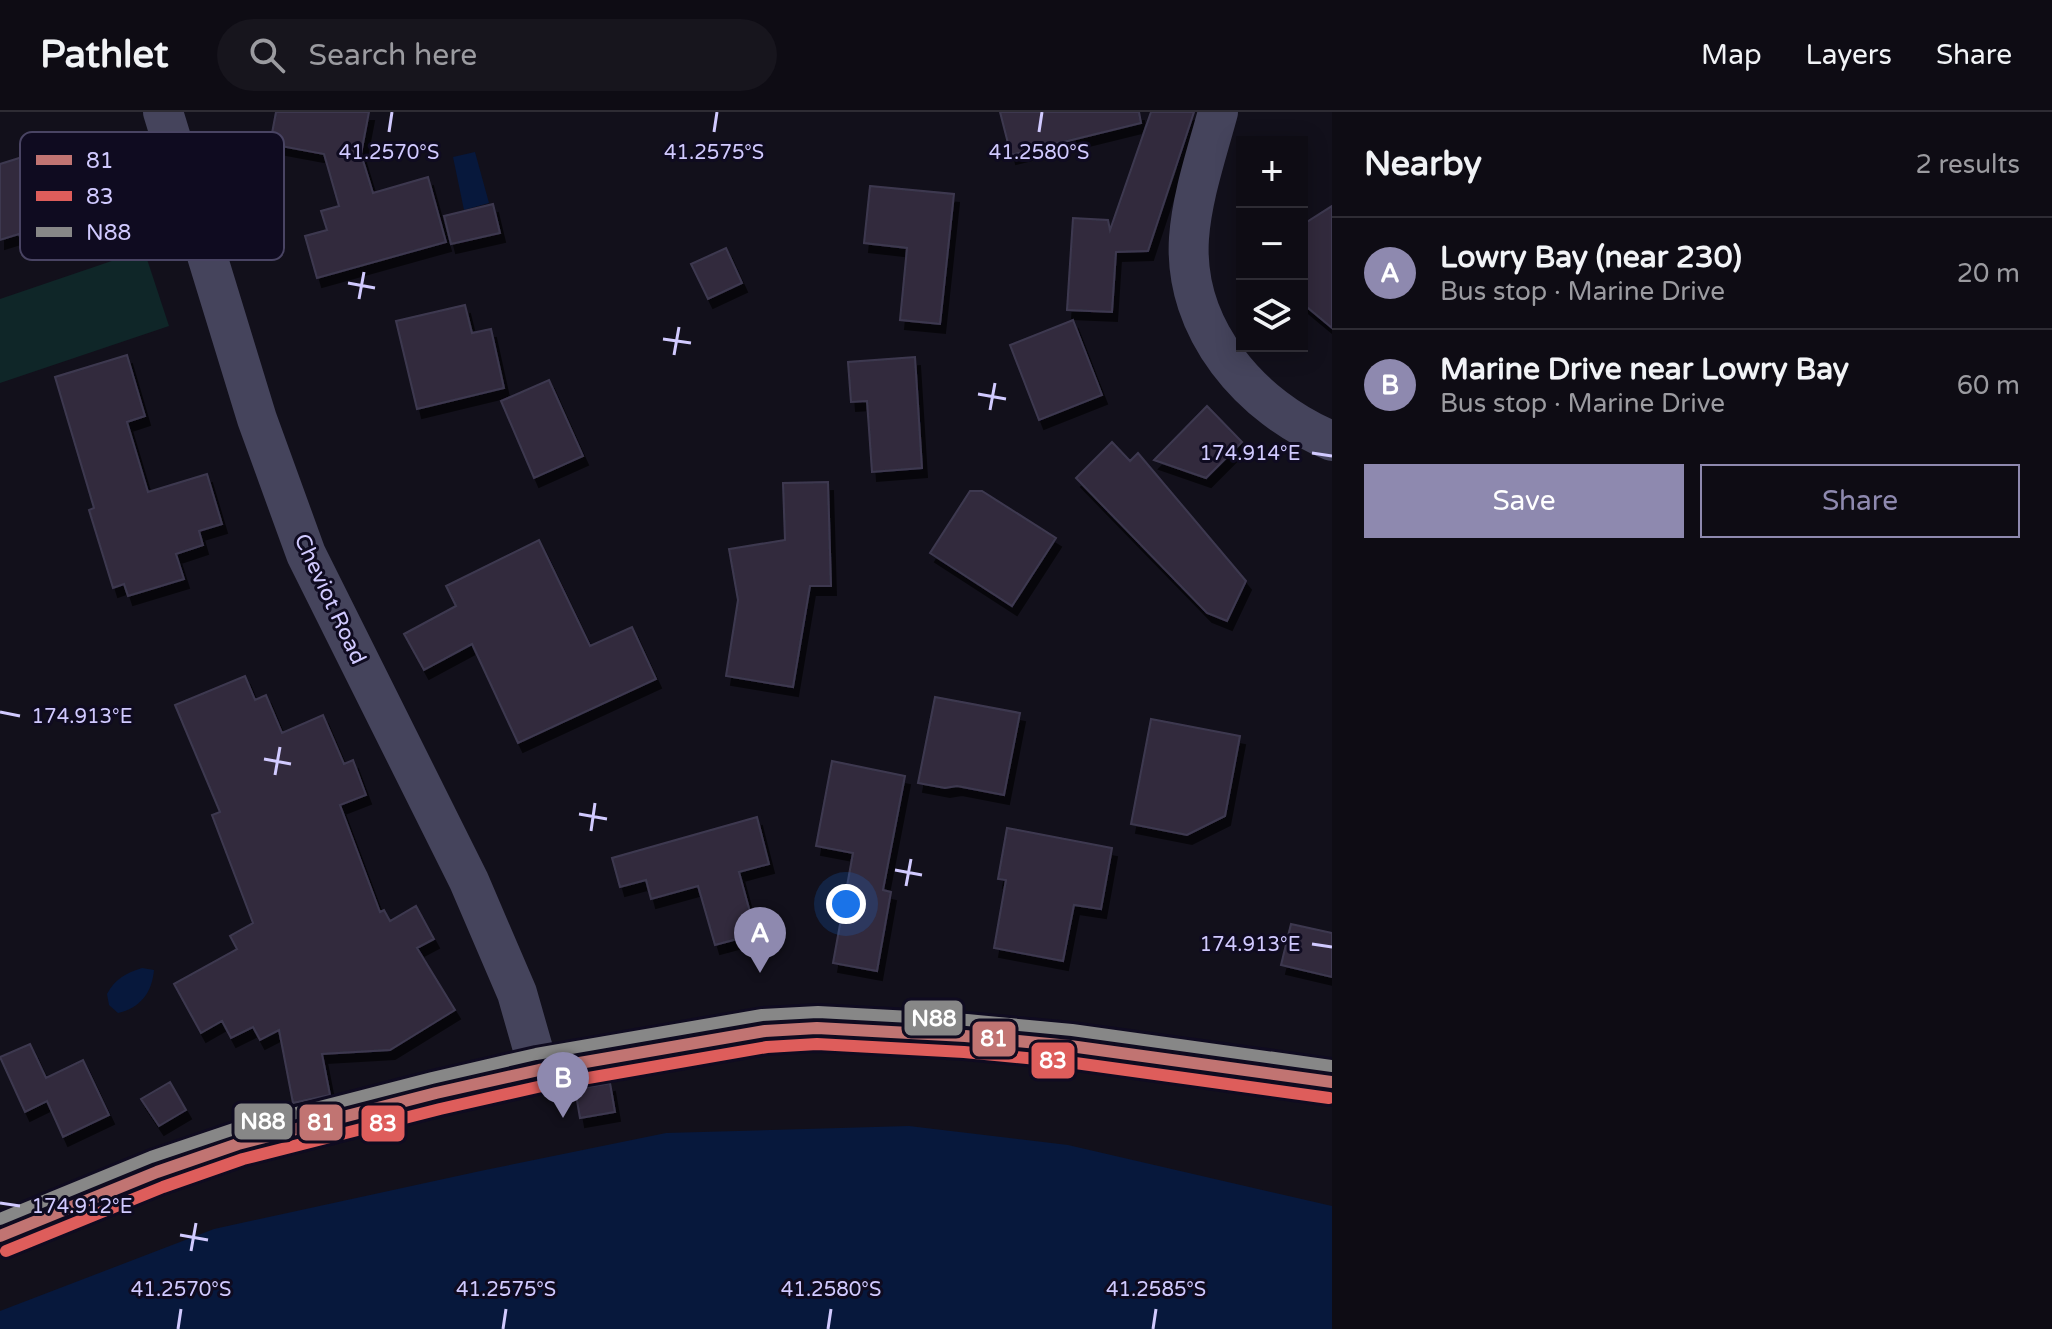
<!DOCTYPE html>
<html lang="en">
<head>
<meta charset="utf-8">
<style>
	body { margin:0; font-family:"Varela Round",sans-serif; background:#17151d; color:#f1f3f6 }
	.controls { position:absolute; right:24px; top:24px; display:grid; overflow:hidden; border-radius:0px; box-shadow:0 4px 20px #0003 }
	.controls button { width:72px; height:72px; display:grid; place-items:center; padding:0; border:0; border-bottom:2px solid #2e2c34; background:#0e0c14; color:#f1f3f6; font:40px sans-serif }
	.you { position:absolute; left:846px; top:792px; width:28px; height:28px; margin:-20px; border:6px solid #fff; border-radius:50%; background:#1a73e8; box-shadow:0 0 0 12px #1a73e833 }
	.badge { display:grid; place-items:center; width:52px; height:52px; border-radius:50%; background:#8e89af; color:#fff; font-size:26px; font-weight:700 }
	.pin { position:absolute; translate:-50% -66px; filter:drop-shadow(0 2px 4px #0008) }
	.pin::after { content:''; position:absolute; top:42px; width:28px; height:24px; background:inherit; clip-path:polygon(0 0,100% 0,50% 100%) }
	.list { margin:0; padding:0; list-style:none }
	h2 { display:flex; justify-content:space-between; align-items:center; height:104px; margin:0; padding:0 32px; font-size:34px }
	h2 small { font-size:26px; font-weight:400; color:#9b9ba0 }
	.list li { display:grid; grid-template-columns:52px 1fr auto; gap:24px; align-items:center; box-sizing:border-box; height:112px; padding:0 32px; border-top:2px solid #2e2c34 }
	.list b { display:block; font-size:30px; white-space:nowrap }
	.list p { margin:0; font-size:26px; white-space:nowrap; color:#9b9ba0 }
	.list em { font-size:26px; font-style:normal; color:#9b9ba0 }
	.actions { display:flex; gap:16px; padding:24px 32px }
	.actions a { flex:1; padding:18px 0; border:2px solid #8e89af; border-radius:0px; text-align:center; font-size:28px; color:#8e89af }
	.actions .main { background:#8e89af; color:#fff }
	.icon { flex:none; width:44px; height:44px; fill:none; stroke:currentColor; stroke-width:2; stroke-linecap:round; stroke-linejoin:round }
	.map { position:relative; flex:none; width:1332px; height:1217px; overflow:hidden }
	header { display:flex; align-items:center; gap:48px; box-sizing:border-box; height:112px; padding:0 40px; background:#0e0c14; border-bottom:2px solid #2e2c34 }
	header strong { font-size:38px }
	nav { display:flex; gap:44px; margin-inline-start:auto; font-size:28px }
	.search { width:560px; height:72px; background:#17151d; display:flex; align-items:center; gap:20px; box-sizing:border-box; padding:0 28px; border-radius:44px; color:#9b9ba0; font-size:30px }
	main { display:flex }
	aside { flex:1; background:#0e0c14 }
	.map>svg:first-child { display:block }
	.green { fill:#0f2628 }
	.water { fill:#07183c }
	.building { fill:#302c3e; stroke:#3e3950; stroke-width:2; filter:url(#shadow) }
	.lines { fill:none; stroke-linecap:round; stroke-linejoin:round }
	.minor { stroke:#45445c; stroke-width:40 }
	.secondary { stroke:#53516f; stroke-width:44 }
	.bus-1-casing { stroke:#0f0b20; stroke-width:18 }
	.bus-2-casing { stroke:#0f0b20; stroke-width:18 }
	.bus-3-casing { stroke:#0f0b20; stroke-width:18 }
	.bus-1 { stroke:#c17472; stroke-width:12 }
	.bus-2 { stroke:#de5d5b; stroke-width:12 }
	.bus-3 { stroke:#878787; stroke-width:12 }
	.ticks { fill:none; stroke:#d1caff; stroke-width:3 }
	.labels { text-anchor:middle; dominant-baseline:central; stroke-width:6; stroke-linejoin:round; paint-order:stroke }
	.street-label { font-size:22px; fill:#d1caff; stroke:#0f0b20 }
	.key { fill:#0f0b20; stroke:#494463; stroke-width:2 }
	.key-label { font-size:22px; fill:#d1caff }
	.ticks-label { font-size:20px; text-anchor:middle; fill:#d1caff; stroke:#0f0b20; stroke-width:6; stroke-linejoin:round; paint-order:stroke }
	.line-badge { stroke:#0f0b20; stroke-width:3 }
	.badge-label { font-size:22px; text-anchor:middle; font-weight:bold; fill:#fff }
</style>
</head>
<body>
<header>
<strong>Pathlet</strong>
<div class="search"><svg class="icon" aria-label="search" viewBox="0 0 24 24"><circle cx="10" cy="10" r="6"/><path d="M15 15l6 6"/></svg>Search here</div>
<nav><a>Map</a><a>Layers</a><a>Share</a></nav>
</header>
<main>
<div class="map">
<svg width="1332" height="1217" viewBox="0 0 1332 1217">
	<defs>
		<filter id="shadow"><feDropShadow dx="5" dy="9" stdDeviation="0" flood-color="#0009"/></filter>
	</defs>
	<rect width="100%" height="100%" fill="#12101b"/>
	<path class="green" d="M 144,138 L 169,214 L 0,271 L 0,187 Z"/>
	<path class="water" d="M 475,40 L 489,91 L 464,98 L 453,45 Z
		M 142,856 L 154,858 C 152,881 140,896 118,901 L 109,893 L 107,882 C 115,867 126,861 142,856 Z
		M 909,1014 L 1068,1033 L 1332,1094 L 1332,1217 L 0,1217 L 0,1199 L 214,1117 L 485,1058 L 666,1021 Z"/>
	<path class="building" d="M 276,0 L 369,0 L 361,42 L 373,81 L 428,65 L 446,130 L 317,166 L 305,124 L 327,118 L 321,99 L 339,94 L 324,42 L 270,32 Z
		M 1000,0 L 1139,0 L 1141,11 L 1011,43 Z
		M 1151,0 L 1194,0 L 1148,139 L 1116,140 L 1112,200 L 1067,198 L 1073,106 L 1108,108 L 1110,118 Z
		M 70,30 L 97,114 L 25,138 L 19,122 L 0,128 L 0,52 Z
		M 870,74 L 954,82 L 940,212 L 900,208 L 907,136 L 864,131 Z
		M 493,92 L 500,121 L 451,132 L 444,104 Z
		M 1332,94 L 1332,216 L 1302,191 L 1302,113 Z
		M 726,136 L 742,171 L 708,187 L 691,152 Z
		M 465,193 L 472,221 L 491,217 L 504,276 L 417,297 L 396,209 Z
		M 1073,208 L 1102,283 L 1039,308 L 1010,233 Z
		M 127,243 L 145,304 L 127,310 L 148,380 L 207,362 L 222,412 L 199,419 L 203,433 L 176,442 L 184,467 L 128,484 L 124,472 L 113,476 L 89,398 L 94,396 L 55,265 Z
		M 915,245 L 922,356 L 872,360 L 867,289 L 851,290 L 848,250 Z
		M 549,268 L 583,344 L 534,366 L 501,289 Z
		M 1207,294 L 1242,330 L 1206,366 L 1154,348 Z
		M 1112,330 L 1130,349 L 1138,341 L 1246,469 L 1227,509 L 1207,501 L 1076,366 Z
		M 828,370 L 831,474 L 810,474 L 793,575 L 726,564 L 738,488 L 729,437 L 785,428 L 783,371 Z
		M 970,379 L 982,379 L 1056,426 L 1012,494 L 930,441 Z
		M 539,428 L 590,534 L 632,515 L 656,567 L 518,631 L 472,532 L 424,558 L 404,522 L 456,494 L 446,474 Z
		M 245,564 L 255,588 L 266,583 L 282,621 L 323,603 L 344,652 L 353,648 L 366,683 L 340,693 L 380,800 L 384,798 L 390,809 L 416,794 L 434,827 L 417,836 L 455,898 L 390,938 L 322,942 L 330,983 L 293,991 L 279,918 L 260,928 L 253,915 L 231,926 L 222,909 L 201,921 L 174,872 L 237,837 L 230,824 L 253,811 L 212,703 L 220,700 L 175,593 Z
		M 935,585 L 1020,601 L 1004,683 L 957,674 L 945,676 L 918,671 Z
		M 1151,607 L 1240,624 L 1225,704 L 1187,723 L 1131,712 Z
		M 832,649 L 905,664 L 883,778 L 891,780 L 877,859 L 833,851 L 853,741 L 816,734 Z
		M 757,705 L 769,752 L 739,760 L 756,822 L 715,833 L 698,774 L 651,787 L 646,768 L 620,775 L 612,746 Z
		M 1007,716 L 1112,736 L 1101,797 L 1074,793 L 1063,849 L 994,836 L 1006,768 L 998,767 Z
		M 1291,812 L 1332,821 L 1332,865 L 1281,853 Z
		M 30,932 L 46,966 L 83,948 L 109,1003 L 63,1025 L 47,989 L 25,1000 L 0,945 Z
		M 170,970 L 186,998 L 159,1014 L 141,987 Z
		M 610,971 L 615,1000 L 580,1006 L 575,977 Z"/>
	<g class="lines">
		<path class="minor" d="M 163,0 L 257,307 L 306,442 L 469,769 L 517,881 L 539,958
			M 1218,0 C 1207,41 1192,84 1189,126 C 1183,217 1251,296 1332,329"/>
		<path class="secondary" d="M 0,1124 L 157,1060 L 238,1032 L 436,981 L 539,958 L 765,919 L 817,916 L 965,924 L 1070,934 L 1294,963 L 1332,970"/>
		<defs>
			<path id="bus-1" d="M 0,1124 L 157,1060 L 238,1032 L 436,981 L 539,958 L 765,919 L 817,916 L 965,924 L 1070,934 L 1332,970"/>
			<path id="bus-2" d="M 6,1139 L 163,1075 L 243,1047 L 440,997 L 542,974 L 767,935 L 817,932 L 964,940 L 1068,950 L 1329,986"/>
			<path id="bus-3" d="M 0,1107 L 151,1045 L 234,1017 L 432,966 L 536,942 L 762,903 L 818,900 L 967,908 L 1072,918 L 1332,954"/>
		</defs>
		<use href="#bus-1" class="bus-1-casing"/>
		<use href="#bus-2" class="bus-2-casing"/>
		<use href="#bus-3" class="bus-3-casing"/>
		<use href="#bus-1" class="bus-1"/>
		<use href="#bus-2" class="bus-2"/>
		<use href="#bus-3" class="bus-3"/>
	</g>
	<path class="ticks" d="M 389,20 L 392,0M 714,20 L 717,0M 1039,20 L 1042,0M 348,171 L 375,176M 359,187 L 364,160M 663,227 L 691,231M 674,243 L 679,215M 978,282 L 1006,287M 990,298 L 995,271M 1312,341 L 1332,344M 0,600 L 20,604M 264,647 L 291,652M 275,663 L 280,635M 579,702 L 607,707M 591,719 L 595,691M 895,758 L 922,763M 906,774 L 911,747M 1312,832 L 1332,835M 0,1091 L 20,1094M 180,1123 L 208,1128M 191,1139 L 196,1111M 178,1217 L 181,1197M 503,1217 L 506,1197M 828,1217 L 831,1197M 1153,1217 L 1156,1197"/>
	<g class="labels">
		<g class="street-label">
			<text transform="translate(330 487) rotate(65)">Cheviot Road</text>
		</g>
	</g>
	<rect x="20" y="20" width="264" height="128" rx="12" class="key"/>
	<rect x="36" y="43" width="36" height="10" fill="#c17472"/>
	<rect x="36" y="79" width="36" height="10" fill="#de5d5b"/>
	<rect x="36" y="115" width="36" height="10" fill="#878787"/>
	<g class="key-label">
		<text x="86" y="56">81</text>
		<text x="86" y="92">83</text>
		<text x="86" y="128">N88</text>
	</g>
	<g class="ticks-label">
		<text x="714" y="47">41.2575°S</text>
		<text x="1039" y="47">41.2580°S</text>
		<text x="389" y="47">41.2570°S</text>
		<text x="1250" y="348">174.914°E</text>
		<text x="82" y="611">174.913°E</text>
		<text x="1250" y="839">174.913°E</text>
		<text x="82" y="1101">174.912°E</text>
		<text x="181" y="1184">41.2570°S</text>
		<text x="506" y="1184">41.2575°S</text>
		<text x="831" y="1184">41.2580°S</text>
		<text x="1156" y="1184">41.2585°S</text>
	</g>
	<g class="line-badge">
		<rect x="903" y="887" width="61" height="38" rx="8" fill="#878787"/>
		<rect x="971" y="908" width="46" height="38" rx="8" fill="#c17472"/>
		<rect x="1030" y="929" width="46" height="39" rx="8" fill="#de5d5b"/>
		<rect x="233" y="990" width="61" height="39" rx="8" fill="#878787"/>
		<rect x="298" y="991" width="46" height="39" rx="8" fill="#c17472"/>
		<rect x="360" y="992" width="46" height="39" rx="8" fill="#de5d5b"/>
	</g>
	<g class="badge-label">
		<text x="934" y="914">N88</text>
		<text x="994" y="934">81</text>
		<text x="1053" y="956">83</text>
		<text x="263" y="1017">N88</text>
		<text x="321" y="1018">81</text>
		<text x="383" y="1019">83</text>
	</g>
</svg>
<div class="controls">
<button>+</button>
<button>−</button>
<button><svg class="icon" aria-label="layers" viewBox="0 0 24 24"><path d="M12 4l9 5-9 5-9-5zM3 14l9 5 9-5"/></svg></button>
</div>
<div class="you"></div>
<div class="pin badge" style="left:760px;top:861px">A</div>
<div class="pin badge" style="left:563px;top:1006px">B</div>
</div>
<aside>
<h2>Nearby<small>2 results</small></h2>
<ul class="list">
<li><span class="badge">A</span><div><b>Lowry Bay (near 230)</b><p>Bus stop · Marine Drive</p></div><em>20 m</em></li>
<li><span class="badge">B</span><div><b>Marine Drive near Lowry Bay</b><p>Bus stop · Marine Drive</p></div><em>60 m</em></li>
</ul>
<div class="actions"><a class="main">Save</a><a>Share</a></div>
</aside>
</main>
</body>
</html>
